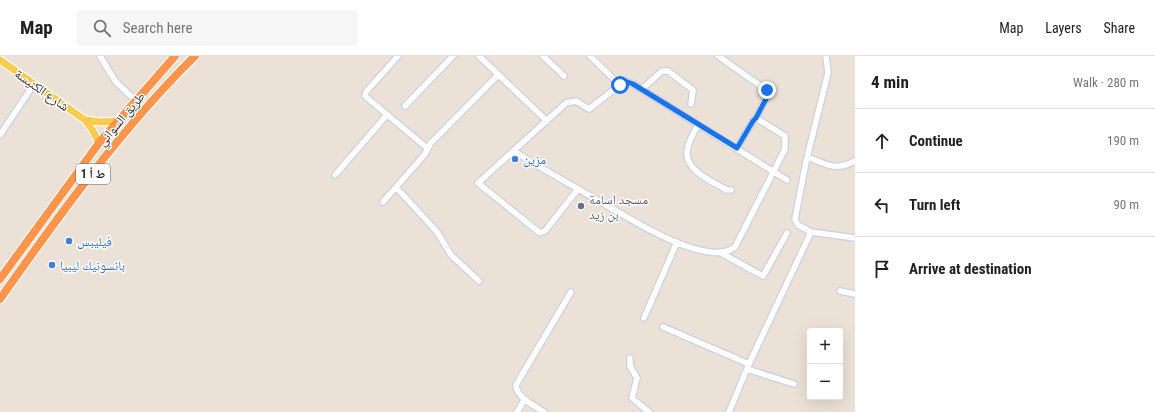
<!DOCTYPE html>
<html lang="en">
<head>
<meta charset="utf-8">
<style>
	body { margin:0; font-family:"Roboto Condensed","Noto Naskh Arabic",sans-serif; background:#f6f6f6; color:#202124 }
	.controls { position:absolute; right:12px; bottom:12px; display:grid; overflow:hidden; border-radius:4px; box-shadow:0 4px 16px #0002 }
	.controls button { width:36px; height:36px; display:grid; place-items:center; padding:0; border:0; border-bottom:1px solid #e0e0e0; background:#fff; color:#202124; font:20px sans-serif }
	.stop { position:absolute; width:12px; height:12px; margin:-9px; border:3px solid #1a73e8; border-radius:50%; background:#fff }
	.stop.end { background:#1a73e8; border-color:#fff; box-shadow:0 1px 4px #0008 }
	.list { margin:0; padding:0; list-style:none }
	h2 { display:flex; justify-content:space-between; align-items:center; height:52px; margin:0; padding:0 16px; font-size:17px }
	h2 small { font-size:13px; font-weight:400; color:#757577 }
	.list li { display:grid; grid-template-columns:26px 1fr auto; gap:12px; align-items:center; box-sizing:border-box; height:64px; padding:0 16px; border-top:1px solid #e0e0e0 }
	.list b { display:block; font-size:15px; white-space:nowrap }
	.list em { font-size:13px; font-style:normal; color:#757577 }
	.icon { flex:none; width:22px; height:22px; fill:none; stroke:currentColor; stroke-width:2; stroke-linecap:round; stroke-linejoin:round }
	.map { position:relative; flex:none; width:855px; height:356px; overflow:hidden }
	header { display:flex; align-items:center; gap:24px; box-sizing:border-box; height:56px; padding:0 20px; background:#fff; border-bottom:1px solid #e0e0e0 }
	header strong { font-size:19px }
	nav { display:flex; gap:22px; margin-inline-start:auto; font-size:14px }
	.search { width:280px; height:36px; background:#f6f6f6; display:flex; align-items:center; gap:10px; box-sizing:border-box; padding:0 14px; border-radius:4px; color:#757577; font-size:15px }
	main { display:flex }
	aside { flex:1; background:#fff }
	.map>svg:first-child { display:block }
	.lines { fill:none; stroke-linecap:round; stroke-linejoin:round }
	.minor-casing { stroke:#ccd0e1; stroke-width:8 }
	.major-casing { stroke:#fff; stroke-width:9 }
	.highway-casing { stroke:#fff; stroke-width:10 }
	.minor { stroke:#fff; stroke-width:5.5 }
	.major { stroke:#f9cc4d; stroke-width:7 }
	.highway { stroke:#ff954d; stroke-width:8 }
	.route { stroke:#1a73e8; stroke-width:5 }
	.shop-dot { fill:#3f7fe0; stroke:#fff; stroke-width:1.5 }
	.worship-dot { fill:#6b7280; stroke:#fff; stroke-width:1.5 }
	.labels { text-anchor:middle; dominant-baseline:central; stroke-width:3; stroke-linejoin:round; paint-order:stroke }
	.shield { fill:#fff; stroke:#676767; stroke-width:1 }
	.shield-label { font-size:12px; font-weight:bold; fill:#262626 }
	.street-label { font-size:13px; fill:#262626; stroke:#fff }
	.shop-label { font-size:13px; fill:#366cbe; stroke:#fff; text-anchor:start }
	.worship-label { font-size:13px; fill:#5b616d; stroke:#fff; text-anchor:start }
</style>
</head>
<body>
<header>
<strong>Map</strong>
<div class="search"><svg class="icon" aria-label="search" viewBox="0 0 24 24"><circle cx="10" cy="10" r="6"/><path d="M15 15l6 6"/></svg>Search here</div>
<nav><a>Map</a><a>Layers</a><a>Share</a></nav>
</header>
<main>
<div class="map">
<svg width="855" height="356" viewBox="0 0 855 356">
	<rect width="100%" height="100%" fill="#ebe1d6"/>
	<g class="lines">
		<defs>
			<path id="minor" d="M 100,0 L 116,26 L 135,44
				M 398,0 L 366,36 L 365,40 L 427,92
				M 479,0 L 547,65
				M 543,0 L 564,20
				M 590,0 L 620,29
				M 718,0 L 769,36 L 756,62 L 753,65 L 737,92
				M 826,0 L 828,17 L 806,106 L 795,163 L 798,169 L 811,176 L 855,182
				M 642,33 L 662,15 L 668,15 L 693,34 L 691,48
				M 405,50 L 453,0
				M 698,69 C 694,76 688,86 687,95 C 685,115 713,126 727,134 L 731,134
				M 0,79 L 34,28
				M 514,95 C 543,114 574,130 604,148 C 629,162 655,179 683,189 C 698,194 721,202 735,191 L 785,93 L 785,80 L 756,62
				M 807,101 C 827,108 834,116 855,105
				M 335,119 L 386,60
				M 396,131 L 437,176 L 451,199 L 479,225
				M 578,133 L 545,175 L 540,177 L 478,127 L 566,47 L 576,45 L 589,53 L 625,25 L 633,28 L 787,124
				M 383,146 L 425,98 L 430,88 L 498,19
				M 721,197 L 763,220 L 787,177
				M 840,235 L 855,238
				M 644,262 L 677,186
				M 663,271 L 749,308
				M 630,302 L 630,310 L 637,322 L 632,342 L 649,356
				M 747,313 L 794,328
				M 517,356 L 525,343
				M 544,356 C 535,350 516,341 516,329 L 571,236
				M 729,356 L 749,308 L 811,176"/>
			<path id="major" d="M 0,4 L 85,64 L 93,75 L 99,87
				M 85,64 L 100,66 L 118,65"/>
			<path id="highway" d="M 0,223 L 99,87 L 175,0
				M 0,243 C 60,158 121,73 195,0"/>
		</defs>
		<use href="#minor" class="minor-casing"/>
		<use href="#major" class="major-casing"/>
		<use href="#highway" class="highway-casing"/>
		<use href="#minor" class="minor"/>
		<use href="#major" class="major"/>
		<use href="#highway" class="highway"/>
	</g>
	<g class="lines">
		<path class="route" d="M 620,29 L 625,25 L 633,28 L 737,92 L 753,65 L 756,62 L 769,37 L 767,34"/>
	</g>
	<g class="shop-dot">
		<circle cx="515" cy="103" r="4"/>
		<circle cx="69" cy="185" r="4"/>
		<circle cx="52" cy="209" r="4"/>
	</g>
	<circle class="worship-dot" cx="581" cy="150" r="4"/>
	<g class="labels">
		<rect class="shield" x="76" y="108" width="34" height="20" rx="3"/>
		<g class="shield-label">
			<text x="93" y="118">ط أ 1</text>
		</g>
		<g class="street-label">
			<text transform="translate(42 34) rotate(35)">شارع الكنيسة</text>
			<text transform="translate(121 63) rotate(-50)">طريق السواني</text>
		</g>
		<g class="shop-label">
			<text x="523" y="103">مزين</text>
			<text x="77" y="185">فيليبس</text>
			<text x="60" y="209">بانسونيك ليبيا</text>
		</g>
		<g class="worship-label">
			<text x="589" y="143">مسجد اسامة<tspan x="589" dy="15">بن زيد</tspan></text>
		</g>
	</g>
</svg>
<div class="controls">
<button>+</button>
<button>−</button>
</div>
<div class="stop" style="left:620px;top:29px"></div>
<div class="stop end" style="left:767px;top:34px"></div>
</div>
<aside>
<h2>4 min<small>Walk · 280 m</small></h2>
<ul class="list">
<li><svg class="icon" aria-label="ahead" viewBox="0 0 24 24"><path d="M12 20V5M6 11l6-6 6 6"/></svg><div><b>Continue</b></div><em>190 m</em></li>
<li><svg class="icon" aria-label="left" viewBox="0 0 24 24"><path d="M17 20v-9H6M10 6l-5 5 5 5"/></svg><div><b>Turn left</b></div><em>90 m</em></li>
<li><svg class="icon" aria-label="arrive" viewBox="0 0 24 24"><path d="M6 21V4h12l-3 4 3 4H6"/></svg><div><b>Arrive at destination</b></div></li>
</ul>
</aside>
</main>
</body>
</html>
